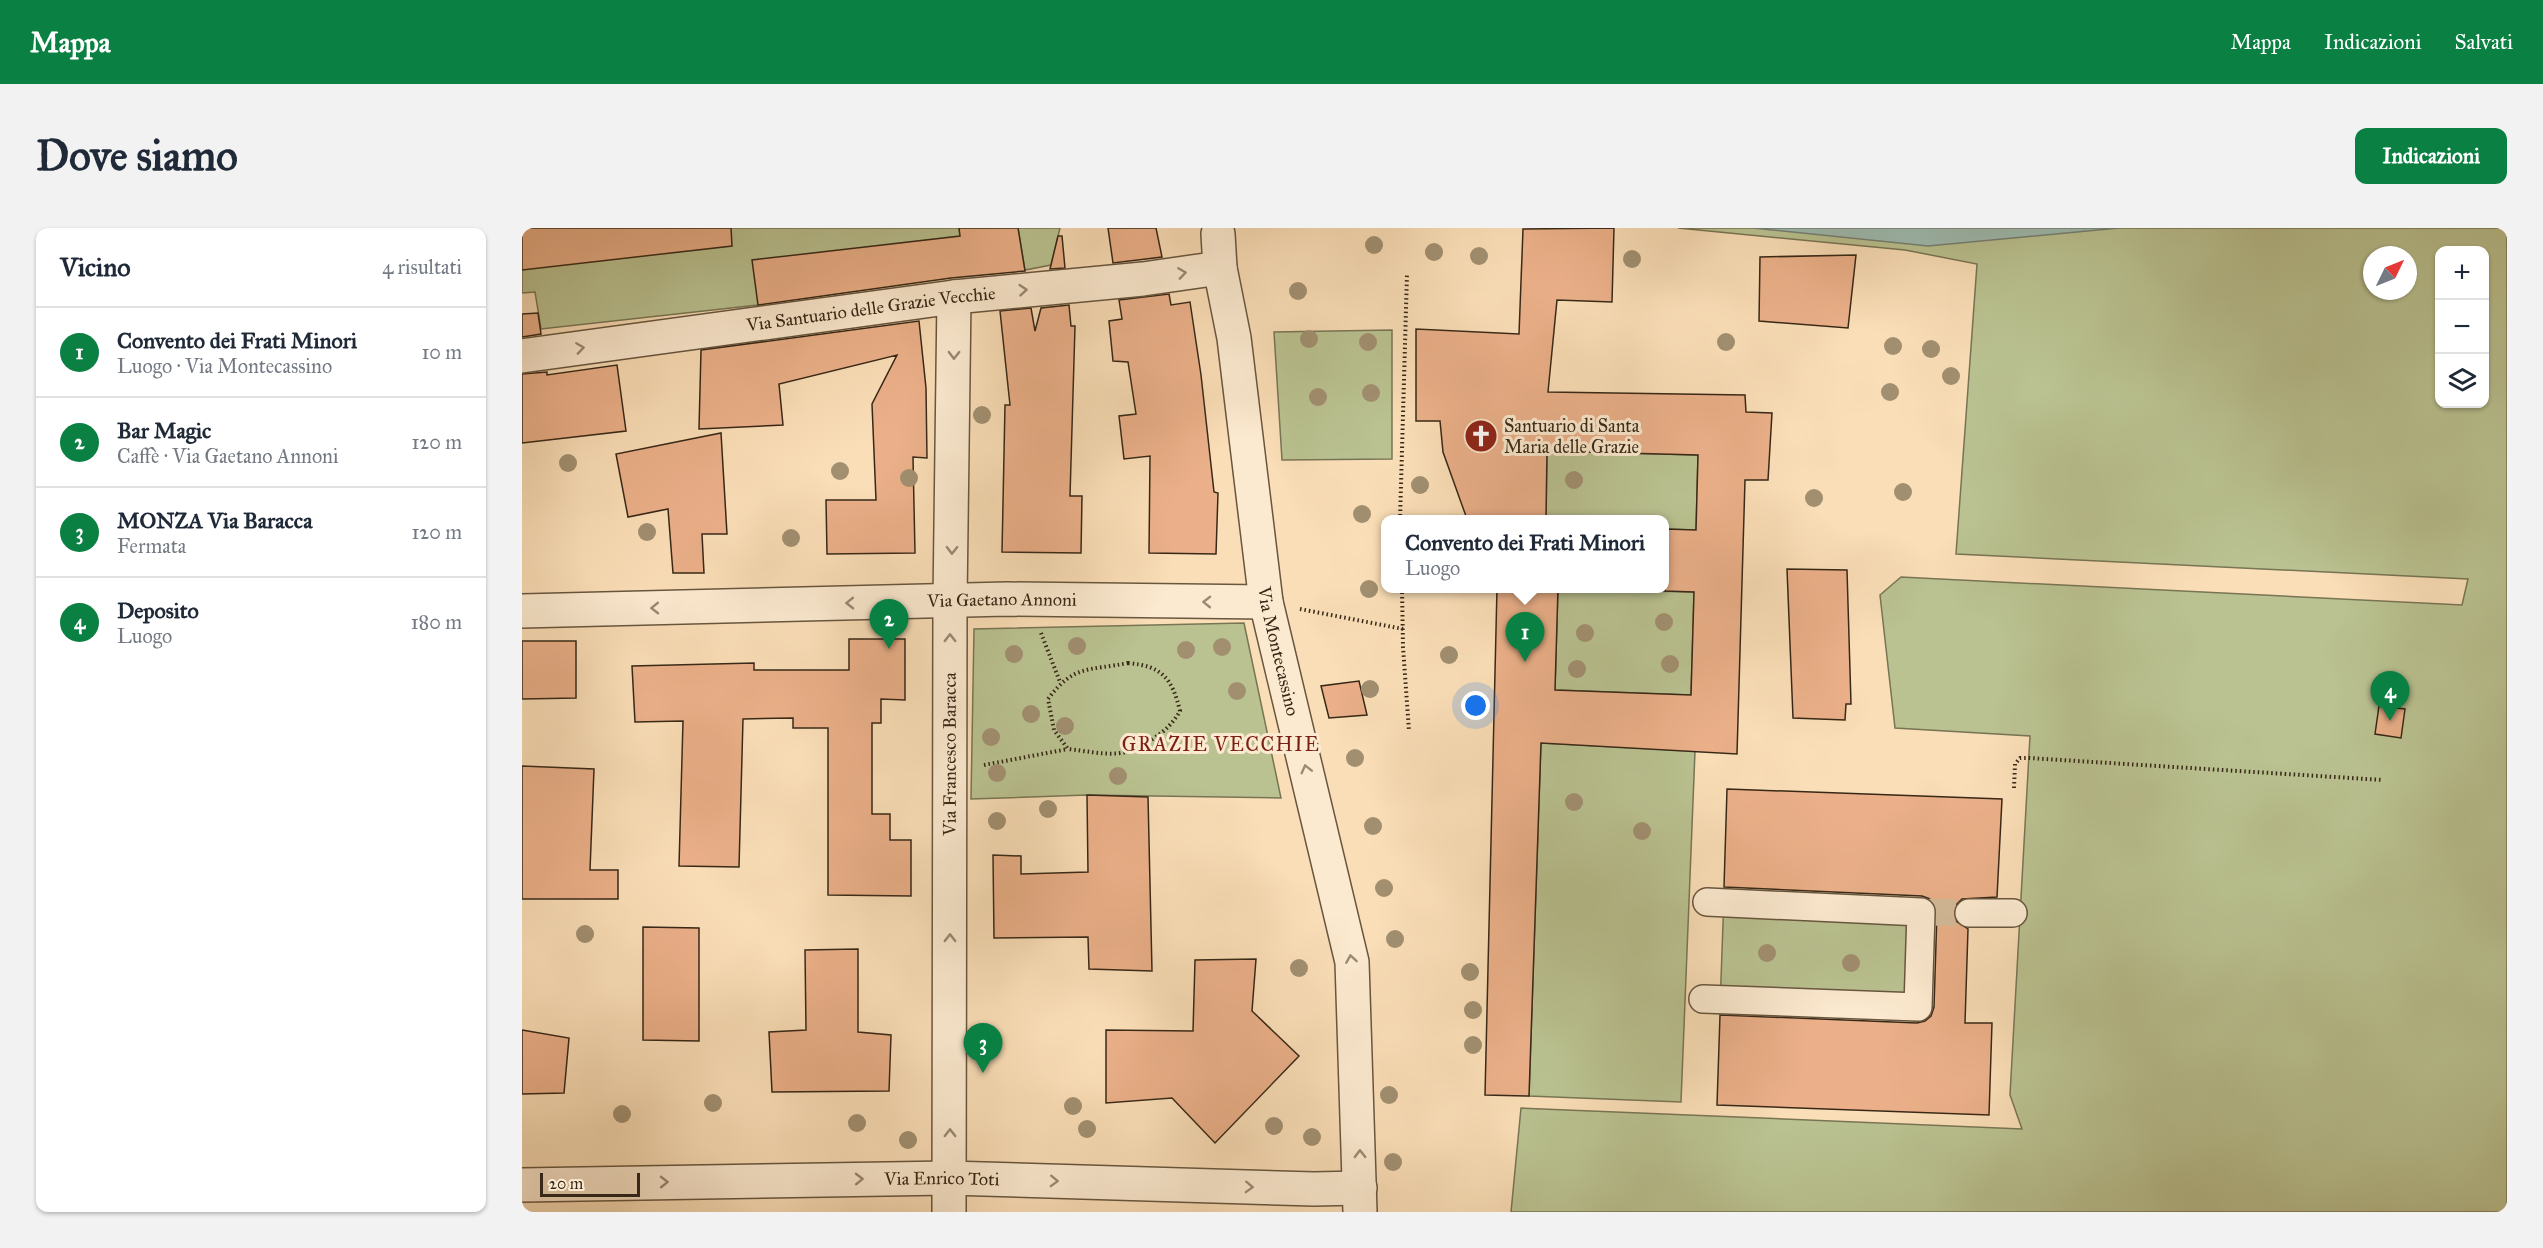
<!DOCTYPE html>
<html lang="it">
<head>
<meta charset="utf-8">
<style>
	body { margin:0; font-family:"IM FELL Great Primer",serif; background:#f2f2f3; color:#1f2937 }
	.controls { position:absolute; right:18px; top:18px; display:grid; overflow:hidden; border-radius:12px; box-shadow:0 2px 4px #0004 }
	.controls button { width:54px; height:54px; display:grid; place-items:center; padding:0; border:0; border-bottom:2px solid #e0e1e3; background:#fff; color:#1f2937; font:30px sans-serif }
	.compass { position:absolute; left:1841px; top:18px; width:54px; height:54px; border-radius:50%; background:#fff; box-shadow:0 2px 4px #0004; rotate:47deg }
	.scale { position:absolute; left:18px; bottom:15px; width:100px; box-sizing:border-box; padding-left:6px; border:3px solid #372817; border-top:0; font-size:16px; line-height:21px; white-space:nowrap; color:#372817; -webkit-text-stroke:4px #fcead0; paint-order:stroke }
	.you { position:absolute; left:954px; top:478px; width:21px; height:21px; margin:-15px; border:4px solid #fff; border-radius:50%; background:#1a73e8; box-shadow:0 0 0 9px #1a73e833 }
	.badge { display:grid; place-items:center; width:39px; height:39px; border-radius:50%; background:#0b8043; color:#fff; font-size:20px; font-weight:700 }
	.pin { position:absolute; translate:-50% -50px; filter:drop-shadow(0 2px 3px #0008) }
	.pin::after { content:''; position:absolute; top:32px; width:21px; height:18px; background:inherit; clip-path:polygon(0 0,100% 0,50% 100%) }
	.popup { position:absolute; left:859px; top:287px; width:288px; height:78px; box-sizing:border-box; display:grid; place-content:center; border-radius:12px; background:#fff; filter:drop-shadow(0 2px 4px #0005); font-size:20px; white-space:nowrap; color:#747a83 }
	.popup b { font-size:22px; color:#1f2937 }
	.popup::after { content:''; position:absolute; left:50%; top:100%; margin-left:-12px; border:12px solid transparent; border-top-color:#fff }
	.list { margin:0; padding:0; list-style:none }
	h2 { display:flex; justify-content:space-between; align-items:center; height:78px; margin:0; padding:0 24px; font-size:26px }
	h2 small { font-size:20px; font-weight:400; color:#747a83 }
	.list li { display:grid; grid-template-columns:39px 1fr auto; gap:18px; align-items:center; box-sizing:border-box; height:90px; padding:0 24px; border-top:2px solid #e0e1e3 }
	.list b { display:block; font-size:22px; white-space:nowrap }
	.list p { margin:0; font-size:20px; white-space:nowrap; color:#747a83 }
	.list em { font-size:20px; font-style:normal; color:#747a83 }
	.icon { flex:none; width:33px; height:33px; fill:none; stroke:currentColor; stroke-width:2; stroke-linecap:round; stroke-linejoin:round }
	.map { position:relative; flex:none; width:1985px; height:984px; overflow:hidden; border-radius:12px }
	header { display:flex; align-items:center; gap:36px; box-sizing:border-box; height:84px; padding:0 30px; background:#0b8043; color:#fff }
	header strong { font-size:28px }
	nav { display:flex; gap:33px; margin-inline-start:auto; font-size:21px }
	.intro { display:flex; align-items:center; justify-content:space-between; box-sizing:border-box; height:144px; padding:0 36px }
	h1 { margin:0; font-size:42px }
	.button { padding:15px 27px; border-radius:12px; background:#0b8043; color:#fff; font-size:21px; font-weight:700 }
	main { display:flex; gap:36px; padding:0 36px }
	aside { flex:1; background:#fff; border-radius:12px; box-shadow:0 2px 4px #0004 }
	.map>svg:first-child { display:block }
	.green { fill:#bac291; stroke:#787554; stroke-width:1.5; fill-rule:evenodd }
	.water { fill:#9ebcb2; stroke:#758174; stroke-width:1.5 }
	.building { fill:#ebb089; stroke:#372817; stroke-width:1.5 }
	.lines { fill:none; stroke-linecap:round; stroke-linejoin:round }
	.pedestrian-tunnel { stroke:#d3ba97; stroke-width:27; stroke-dasharray:27 14; stroke-linecap:butt }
	.pedestrian-casing { stroke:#68563f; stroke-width:30 }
	.minor-casing { stroke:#68563f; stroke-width:36 }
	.path { stroke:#372817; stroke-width:4; stroke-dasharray:1.5 3; stroke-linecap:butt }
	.pedestrian { stroke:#fcead0; stroke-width:27 }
	.minor { stroke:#fcead0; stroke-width:33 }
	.tree { fill:#a18f70 }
	.oneway { stroke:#9a8974 }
	.labels { text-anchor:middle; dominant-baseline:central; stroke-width:6; stroke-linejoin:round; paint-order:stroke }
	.street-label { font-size:18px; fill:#372817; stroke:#fcead0 }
	.poi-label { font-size:18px; fill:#372817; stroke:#fcead0; text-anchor:start }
	.neighbourhood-label { font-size:20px; letter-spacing:1.5px; fill:#7a1f14; stroke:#fcead0 }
</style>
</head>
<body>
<header>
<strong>Mappa</strong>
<nav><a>Mappa</a><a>Indicazioni</a><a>Salvati</a></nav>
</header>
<div class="intro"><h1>Dove siamo</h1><a class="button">Indicazioni</a></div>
<main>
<aside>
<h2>Vicino<small>4 risultati</small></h2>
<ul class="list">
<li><span class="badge">1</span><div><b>Convento dei Frati Minori</b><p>Luogo · Via Montecassino</p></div><em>10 m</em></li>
<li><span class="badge">2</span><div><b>Bar Magic</b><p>Caffè · Via Gaetano Annoni</p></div><em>120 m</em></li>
<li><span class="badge">3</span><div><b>MONZA Via Baracca</b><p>Fermata</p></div><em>120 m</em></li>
<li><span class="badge">4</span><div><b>Deposito</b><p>Luogo</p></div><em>180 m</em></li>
</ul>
</aside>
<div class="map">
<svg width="1985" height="984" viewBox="0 0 1985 984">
	<rect width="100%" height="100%" fill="#fadeb7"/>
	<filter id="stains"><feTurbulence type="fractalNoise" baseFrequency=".00333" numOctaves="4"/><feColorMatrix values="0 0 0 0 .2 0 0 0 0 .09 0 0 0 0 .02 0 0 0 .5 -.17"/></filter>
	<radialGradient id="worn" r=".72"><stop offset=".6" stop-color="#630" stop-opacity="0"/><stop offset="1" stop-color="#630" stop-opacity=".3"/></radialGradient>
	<path class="green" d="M 166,0 L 437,0 L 438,8 L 236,77 L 19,101 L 13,64 L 0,65 L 0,40 Z
		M 496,0 L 538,0 L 529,37 L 503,42 Z
		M 1156,0 L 1985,0 L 1985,984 L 989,984 L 999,880 L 1500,901 L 1488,867 L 1508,508 L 1373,500 L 1358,367 L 1379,349 L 1940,377 L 1946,351 L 1434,326 L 1455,36 L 1383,22 ZM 1918,22 L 1962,22 L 1962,176 L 1918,176 ZM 1850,27 L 1886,27 L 1886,63 L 1850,63 Z
		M 870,102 L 870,231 L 760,232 L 752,104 Z
		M 1025,223 L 1176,227 L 1174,302 L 1143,301 L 1142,292 L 1024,292 Z
		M 1036,361 L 1172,364 L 1169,467 L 1033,462 Z
		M 722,395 L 759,570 L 565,567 L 449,571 L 452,401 Z
		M 1019,515 L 1173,523 L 1159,874 L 1007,868 Z
		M 1202,668 L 1408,676 L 1404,786 L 1198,779 Z"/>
	<path class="water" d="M 1231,0 L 1597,0 L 1406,18 Z"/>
	<path class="building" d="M 0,0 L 209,0 L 210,18 L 0,42 Z
		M 437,0 L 496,0 L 503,43 L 429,50 L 236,77 L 230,32 L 438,8 Z
		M 586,0 L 634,0 L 640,29 L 591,35 Z
		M 1092,0 L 1090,74 L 1035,72 L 1026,164 L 1223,167 L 1224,184 L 1250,185 L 1246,252 L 1223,252 L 1215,526 L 1019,515 L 1007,868 L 963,867 L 975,360 L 1036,360 L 1033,462 L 1169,467 L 1172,364 L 1143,363 L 1143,301 L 1174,302 L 1176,227 L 1025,223 L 1024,291 L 945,291 L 921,224 L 918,193 L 894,193 L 894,101 L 997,106 L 1001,1 Z
		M 536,8 L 540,8 L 543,40 L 528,41 Z
		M 1334,27 L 1326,100 L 1237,93 L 1238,29 Z
		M 647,66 L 649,77 L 668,74 L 679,147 L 692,264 L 696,265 L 694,326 L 627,325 L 628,228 L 602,231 L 597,188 L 614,186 L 606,134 L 591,133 L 587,93 L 600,91 L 597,72 Z
		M 547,77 L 549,98 L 553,98 L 548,268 L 560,268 L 559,325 L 480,324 L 483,177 L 488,177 L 478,83 L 509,80 L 513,103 L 519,80 Z
		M 16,85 L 19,106 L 0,109 L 0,86 Z
		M 397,93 L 404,160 L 405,230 L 391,229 L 393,325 L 305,326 L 304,272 L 354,272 L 350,176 L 375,127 L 257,156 L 261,197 L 177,201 L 179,122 Z
		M 95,137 L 104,203 L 0,215 L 0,146 L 25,144 L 25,147 Z
		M 199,205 L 205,306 L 180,306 L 182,345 L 151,345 L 146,281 L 106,289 L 94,226 Z
		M 1265,341 L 1325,342 L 1329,476 L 1324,476 L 1323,492 L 1271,490 Z
		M 327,411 L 383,411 L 383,472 L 359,471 L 359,495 L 350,495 L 350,586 L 368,586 L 368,612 L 389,612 L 389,668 L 306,667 L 306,500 L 271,500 L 271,490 L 221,491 L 217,639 L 157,638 L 161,493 L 113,494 L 110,438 L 232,435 L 232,442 L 327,442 Z
		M 0,413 L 54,413 L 54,470 L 0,471 Z
		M 837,453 L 845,487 L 807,490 L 799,458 Z
		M 1857,478 L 1883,481 L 1879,510 L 1853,506 Z
		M 0,538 L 72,541 L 68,642 L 96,642 L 96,671 L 0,671 Z
		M 1205,561 L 1480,571 L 1475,669 L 1440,671 L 1434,677 L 1431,684 L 1434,693 L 1446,701 L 1443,795 L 1470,795 L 1467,887 L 1195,877 L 1198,787 L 1395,795 L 1403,793 L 1409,788 L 1412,779 L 1415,684 L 1413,677 L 1408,671 L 1400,668 L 1202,659 Z
		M 565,567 L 626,569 L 630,743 L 567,741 L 566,709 L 472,710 L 471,627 L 499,628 L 499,646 L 566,644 Z
		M 121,699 L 177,700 L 177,813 L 121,812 Z
		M 336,721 L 336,804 L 369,807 L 367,863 L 250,864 L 247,804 L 284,802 L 283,722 Z
		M 734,731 L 730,783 L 777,828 L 693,915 L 650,870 L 584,875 L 584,802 L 671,803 L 673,732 Z
		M 0,802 L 47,810 L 42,865 L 0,866 Z"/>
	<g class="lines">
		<path class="pedestrian-tunnel" d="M 1407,684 L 1447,685"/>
		<defs>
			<path id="pedestrian" d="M 1447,685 L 1491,685
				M 1181,771 L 1396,779 L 1399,684 L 1185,674"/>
			<g id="minor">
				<path id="s1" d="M 696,6 L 698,40 L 712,110 L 744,374 L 830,734 L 838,984"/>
				<path id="s2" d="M 0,128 L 432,69 L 621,51 L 698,40"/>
				<path id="s3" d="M 0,383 L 485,371 L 744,374"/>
				<path id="s4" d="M 0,957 L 427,950 L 792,961 L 838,960"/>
				<path id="s5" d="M 427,984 L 428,373 L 432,69"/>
			</g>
		</defs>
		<use href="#pedestrian" class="pedestrian-casing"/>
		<use href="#minor" class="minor-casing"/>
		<path class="path" d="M 878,292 L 885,46
			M 880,360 L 881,419 L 887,503
			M 778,381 L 881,401
			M 519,405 L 538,454
			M 606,435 C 640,438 650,450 658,483 C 651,495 644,502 632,510 C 601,533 582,525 546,521 L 532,502 L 526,471 C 552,436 567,443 606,435 Z
			M 462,537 L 546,521
			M 1492,560 L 1493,536 L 1498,530 L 1507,530 L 1861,552"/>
		<use href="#pedestrian" class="pedestrian"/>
		<use href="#minor" class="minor"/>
	</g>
	<g class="tree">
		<circle cx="852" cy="17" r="9"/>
		<circle cx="912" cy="24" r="9"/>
		<circle cx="957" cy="28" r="9"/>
		<circle cx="1110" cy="31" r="9"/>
		<circle cx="776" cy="63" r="9"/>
		<circle cx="787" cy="111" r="9"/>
		<circle cx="846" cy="114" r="9"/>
		<circle cx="1204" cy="114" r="9"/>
		<circle cx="1371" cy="118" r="9"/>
		<circle cx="1409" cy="121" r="9"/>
		<circle cx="1429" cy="148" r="9"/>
		<circle cx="1368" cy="164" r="9"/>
		<circle cx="849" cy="165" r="9"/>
		<circle cx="796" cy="169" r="9"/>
		<circle cx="460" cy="187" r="9"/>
		<circle cx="46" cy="235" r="9"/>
		<circle cx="318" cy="243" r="9"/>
		<circle cx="387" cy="250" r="9"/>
		<circle cx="1052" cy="252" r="9"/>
		<circle cx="898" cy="257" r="9"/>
		<circle cx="1381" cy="264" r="9"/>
		<circle cx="1292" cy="270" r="9"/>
		<circle cx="840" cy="286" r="9"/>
		<circle cx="125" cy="304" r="9"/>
		<circle cx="269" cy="310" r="9"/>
		<circle cx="847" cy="361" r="9"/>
		<circle cx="1142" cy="394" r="9"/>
		<circle cx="1063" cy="405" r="9"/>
		<circle cx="555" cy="418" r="9"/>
		<circle cx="700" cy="419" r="9"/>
		<circle cx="664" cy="422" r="9"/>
		<circle cx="492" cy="426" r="9"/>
		<circle cx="927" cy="427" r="9"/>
		<circle cx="1148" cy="436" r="9"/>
		<circle cx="1055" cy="441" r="9"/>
		<circle cx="848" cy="461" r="9"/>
		<circle cx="715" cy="463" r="9"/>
		<circle cx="509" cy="486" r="9"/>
		<circle cx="543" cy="498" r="9"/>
		<circle cx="469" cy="509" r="9"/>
		<circle cx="833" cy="530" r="9"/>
		<circle cx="475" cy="545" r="9"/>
		<circle cx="596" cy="548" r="9"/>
		<circle cx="1052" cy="574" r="9"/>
		<circle cx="526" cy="581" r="9"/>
		<circle cx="475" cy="593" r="9"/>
		<circle cx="851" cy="598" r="9"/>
		<circle cx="1120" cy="603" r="9"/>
		<circle cx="862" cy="660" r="9"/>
		<circle cx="63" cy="706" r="9"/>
		<circle cx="873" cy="711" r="9"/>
		<circle cx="1245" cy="725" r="9"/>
		<circle cx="1329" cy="735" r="9"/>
		<circle cx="777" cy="740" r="9"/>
		<circle cx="948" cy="744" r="9"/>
		<circle cx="951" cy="782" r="9"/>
		<circle cx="951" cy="817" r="9"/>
		<circle cx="867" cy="867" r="9"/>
		<circle cx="191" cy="875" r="9"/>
		<circle cx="551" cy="878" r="9"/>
		<circle cx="100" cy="886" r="9"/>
		<circle cx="335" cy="895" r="9"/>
		<circle cx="752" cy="898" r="9"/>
		<circle cx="565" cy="901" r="9"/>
		<circle cx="790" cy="909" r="9"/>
		<circle cx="386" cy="912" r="9"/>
		<circle cx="871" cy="934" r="9"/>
	</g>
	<defs><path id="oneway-chevron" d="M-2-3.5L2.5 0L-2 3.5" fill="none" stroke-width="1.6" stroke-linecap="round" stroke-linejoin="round" transform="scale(1.5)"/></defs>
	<g class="oneway">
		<use href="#oneway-chevron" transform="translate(660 45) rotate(-8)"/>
		<use href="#oneway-chevron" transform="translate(501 62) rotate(-5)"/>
		<use href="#oneway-chevron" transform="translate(58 120) rotate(-8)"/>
		<use href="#oneway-chevron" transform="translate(432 127) rotate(91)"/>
		<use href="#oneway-chevron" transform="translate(430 322) rotate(91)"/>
		<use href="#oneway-chevron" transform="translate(685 374) rotate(-179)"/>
		<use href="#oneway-chevron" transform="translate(328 375) rotate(179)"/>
		<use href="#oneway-chevron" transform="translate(133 380) rotate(179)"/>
		<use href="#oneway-chevron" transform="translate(428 410) rotate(-90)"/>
		<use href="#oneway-chevron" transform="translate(784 541) rotate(-104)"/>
		<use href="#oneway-chevron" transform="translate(428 710) rotate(-90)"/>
		<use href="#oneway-chevron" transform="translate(829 731) rotate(-99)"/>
		<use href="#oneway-chevron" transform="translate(428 905) rotate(-90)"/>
		<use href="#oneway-chevron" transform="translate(838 926) rotate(-91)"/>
		<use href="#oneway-chevron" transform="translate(337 951) rotate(-1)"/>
		<use href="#oneway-chevron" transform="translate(532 953) rotate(2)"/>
		<use href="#oneway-chevron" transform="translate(142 954) rotate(-1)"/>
		<use href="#oneway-chevron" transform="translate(727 959) rotate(2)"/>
	</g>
	<defs>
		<symbol id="church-disc" viewBox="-11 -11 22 22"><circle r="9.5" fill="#8f2418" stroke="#fcead0"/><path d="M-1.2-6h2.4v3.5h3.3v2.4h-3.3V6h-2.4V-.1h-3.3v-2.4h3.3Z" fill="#fff"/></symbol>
	</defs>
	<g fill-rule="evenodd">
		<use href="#church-disc" x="940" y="189" width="38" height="38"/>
	</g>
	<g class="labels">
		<g class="street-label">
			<text stroke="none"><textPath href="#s2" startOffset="352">Via Santuario delle Grazie Vecchie</textPath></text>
			<text stroke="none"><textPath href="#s3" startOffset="480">Via Gaetano Annoni</textPath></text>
			<text stroke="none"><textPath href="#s1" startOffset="422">Via Montecassino</textPath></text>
			<text stroke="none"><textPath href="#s5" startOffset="458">Via Francesco Baracca</textPath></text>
			<text stroke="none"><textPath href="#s4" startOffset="420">Via Enrico Toti</textPath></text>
		</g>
		<g class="poi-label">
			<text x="982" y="198">Santuario di Santa<tspan x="982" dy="21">Maria delle Grazie</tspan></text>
		</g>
		<g class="neighbourhood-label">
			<text x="699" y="516">GRAZIE VECCHIE</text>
		</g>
	</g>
	<rect width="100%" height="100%" filter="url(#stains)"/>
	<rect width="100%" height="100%" fill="url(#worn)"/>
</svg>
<div class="controls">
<button>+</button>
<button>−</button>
<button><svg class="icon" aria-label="layers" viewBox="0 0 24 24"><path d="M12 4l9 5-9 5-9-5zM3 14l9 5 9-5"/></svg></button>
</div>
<svg class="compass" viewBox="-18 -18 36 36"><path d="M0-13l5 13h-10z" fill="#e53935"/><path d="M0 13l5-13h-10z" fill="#747a83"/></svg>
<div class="scale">20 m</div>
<div class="you"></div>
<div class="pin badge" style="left:1003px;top:434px">1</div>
<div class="popup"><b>Convento dei Frati Minori</b>Luogo</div>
<div class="pin badge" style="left:367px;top:421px">2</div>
<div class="pin badge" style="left:461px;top:845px">3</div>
<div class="pin badge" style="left:1868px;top:493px">4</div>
</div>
</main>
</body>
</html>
